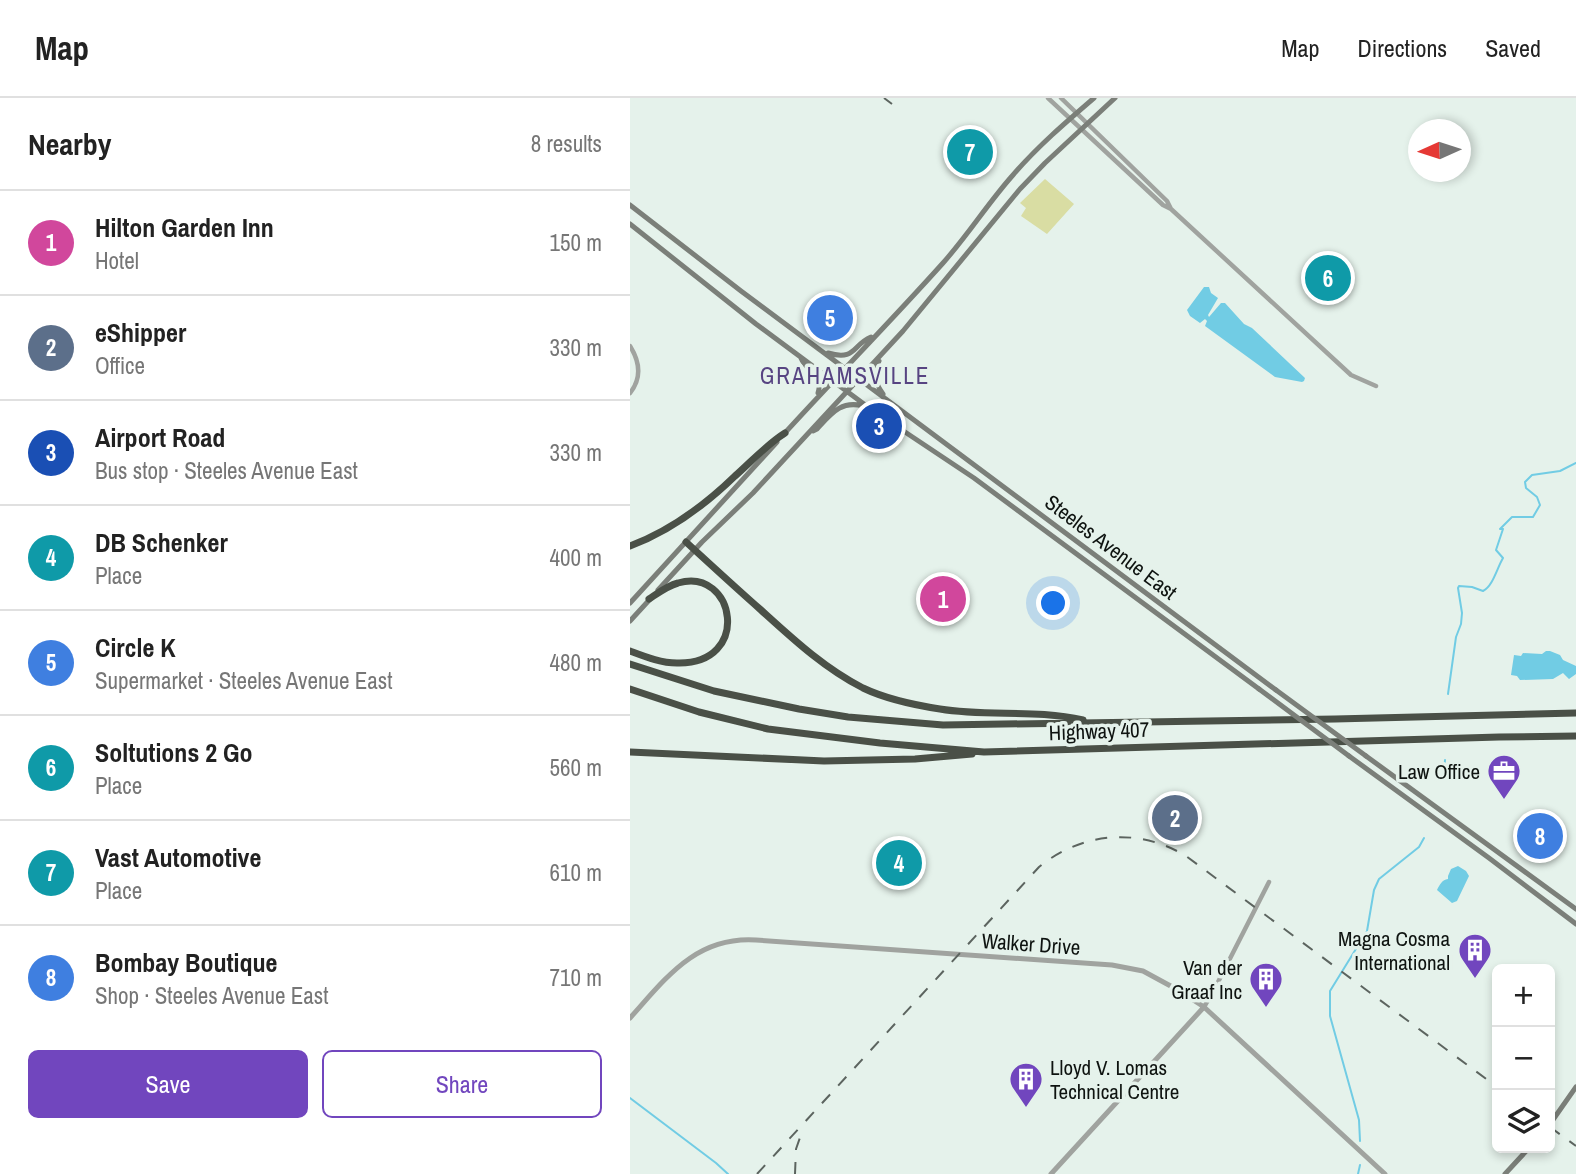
<!DOCTYPE html>
<html lang="en">
<head>
<meta charset="utf-8">
<style>
	body { margin:0; font-family:"Archivo Narrow",sans-serif; background:#f2f2f2; color:#222 }
	.controls { position:absolute; right:21px; bottom:21px; display:grid; overflow:hidden; border-radius:10px; box-shadow:0 4px 10px #0003 }
	.controls button { width:63px; height:63px; display:grid; place-items:center; padding:0; border:0; border-bottom:2px solid #e0e0e0; background:#fff; color:#222; font:35px sans-serif }
	.compass { position:absolute; left:778px; top:21px; width:63px; height:63px; border-radius:50%; background:#fff; box-shadow:0 4px 10px #0003; rotate:267deg }
	.you { position:absolute; left:424px; top:506px; width:24px; height:24px; margin:-18px; border:5px solid #fff; border-radius:50%; background:#1a73e8; box-shadow:0 0 0 10px #1a73e833 }
	.badge { display:grid; place-items:center; width:46px; height:46px; border-radius:50%; background:#7146be; color:#fff; font-size:23px; font-weight:700 }
	.pin { position:absolute; translate:-50% -50%; border:4px solid #fff; box-shadow:0 2px 7px #0006 }
	.list { margin:0; padding:0; list-style:none }
	h2 { display:flex; justify-content:space-between; align-items:center; height:91px; margin:0; padding:0 28px; font-size:30px }
	h2 small { font-size:23px; font-weight:400; color:#767676 }
	.list li { display:grid; grid-template-columns:46px 1fr auto; gap:21px; align-items:center; box-sizing:border-box; height:105px; padding:0 28px; border-top:2px solid #e0e0e0 }
	.list b { display:block; font-size:26px; white-space:nowrap }
	.list p { margin:0; font-size:23px; white-space:nowrap; color:#767676 }
	.list em { font-size:23px; font-style:normal; color:#767676 }
	.actions { display:flex; gap:14px; padding:21px 28px }
	.actions a { flex:1; padding:16px 0; border:2px solid #7146be; border-radius:10px; text-align:center; font-size:24px; color:#7146be }
	.actions .main { background:#7146be; color:#fff }
	.icon { flex:none; width:38px; height:38px; fill:none; stroke:currentColor; stroke-width:2; stroke-linecap:round; stroke-linejoin:round }
	.map { position:relative; flex:none; width:946px; height:1076px; overflow:hidden }
	header { display:flex; align-items:center; gap:42px; box-sizing:border-box; height:98px; padding:0 35px; background:#fff; border-bottom:2px solid #e0e0e0 }
	header strong { font-size:33px }
	nav { display:flex; gap:38px; margin-inline-start:auto; font-size:24px }
	main { display:flex }
	aside { flex:1; background:#fff }
	.map>svg:first-child { display:block }
	.green { fill:#d9dda3 }
	.water { fill:#71cce4 }
	.lines { fill:none; stroke-linecap:round; stroke-linejoin:round }
	.stream { stroke:#71cce4; stroke-width:2 }
	.minor { stroke:#a0a39f; stroke-width:4.5 }
	.tertiary { stroke:#a0a39f; stroke-width:5 }
	.secondary { stroke:#7b7f79; stroke-width:5 }
	.motorway { stroke:#4a5047; stroke-width:7 }
	.rail { stroke:#5c645f; stroke-width:2; stroke-dasharray:12 12; stroke-linecap:butt }
	.secondary-bridge { stroke:#7b7f79; stroke-width:5 }
	.labels { text-anchor:middle; dominant-baseline:central; stroke-width:7; stroke-linejoin:round; paint-order:stroke }
	.street-label { font-size:21px; fill:#0e1310; stroke:#e5f2eb }
	.poi-label { font-size:21px; fill:#0e1310; stroke:#e5f2eb; text-anchor:end }
	.neighbourhood-label { font-size:23px; letter-spacing:2px; fill:#574482; stroke:#e5f2eb }
</style>
</head>
<body>
<header>
<strong>Map</strong>
<nav><a>Map</a><a>Directions</a><a>Saved</a></nav>
</header>
<main>
<aside>
<h2>Nearby<small>8 results</small></h2>
<ul class="list">
<li><span class="badge" style="background:#d1479c">1</span><div><b>Hilton Garden Inn</b><p>Hotel</p></div><em>150 m</em></li>
<li><span class="badge" style="background:#5c6f8a">2</span><div><b>eShipper</b><p>Office</p></div><em>330 m</em></li>
<li><span class="badge" style="background:#1a4fb4">3</span><div><b>Airport Road</b><p>Bus stop · Steeles Avenue East</p></div><em>330 m</em></li>
<li><span class="badge" style="background:#0f9aa8">4</span><div><b>DB Schenker</b><p>Place</p></div><em>400 m</em></li>
<li><span class="badge" style="background:#3f7fe0">5</span><div><b>Circle K</b><p>Supermarket · Steeles Avenue East</p></div><em>480 m</em></li>
<li><span class="badge" style="background:#0f9aa8">6</span><div><b>Soltutions 2 Go</b><p>Place</p></div><em>560 m</em></li>
<li><span class="badge" style="background:#0f9aa8">7</span><div><b>Vast Automotive</b><p>Place</p></div><em>610 m</em></li>
<li><span class="badge" style="background:#3f7fe0">8</span><div><b>Bombay Boutique</b><p>Shop · Steeles Avenue East</p></div><em>710 m</em></li>
</ul>
<div class="actions"><a class="main">Save</a><a>Share</a></div>
</aside>
<div class="map">
<svg width="946" height="1076" viewBox="0 0 946 1076">
	<rect width="100%" height="100%" fill="#e5f2eb"/>
	<path class="green" d="M 415,81 L 444,106 L 417,136 L 391,118 L 396,110 L 390,105 Z"/>
	<path class="water" d="M 574,189 L 579,189 L 581,195 L 588,200 L 578,217 L 579,219 L 591,205 L 595,205 L 614,226 L 622,230 L 675,280 L 674,283 L 672,284 L 645,279 L 575,228 L 577,223 L 575,221 L 570,225 L 560,218 L 557,212 Z
		M 916,553 L 920,553 L 930,557 L 933,562 L 946,568 L 946,576 L 939,581 L 933,575 L 923,581 L 890,582 L 887,578 L 881,577 L 884,557 L 891,558 L 893,555 L 912,556 Z
		M 828,768 L 836,773 L 839,778 L 827,803 L 822,805 L 807,792 C 810,786 812,782 818,781 L 818,778 L 821,771 Z"/>
	<g class="lines">
		<path class="stream" d="M 818,596 L 826,539 L 831,526 L 832,515 L 828,490 L 829,488 L 842,489 L 853,493 C 863,488 867,470 873,460 L 866,452 L 873,431 L 870,431 L 882,419 L 903,419 L 910,407 L 907,399 L 896,390 L 895,384 L 902,377 L 930,373 L 946,365
			M 813,683 L 815,662
			M 0,1000 L 86,1065 L 98,1076
			M 730,1043 L 729,1022 L 700,918 L 700,893 L 737,833 L 744,792 L 749,781 L 789,749 L 794,740
			M 728,1076 L 730,1067"/>
		<path class="minor" d="M 418,0 L 533,107 L 541,111 L 721,277 L 746,288
			M 431,0 L 537,103 L 541,111
			M 0,248 C 10,264 12,280 0,295
			M 574,909 L 585,890 L 639,784"/>
		<path class="tertiary" d="M 0,920 C 36,880 66,838 126,842 L 482,867 L 513,873 L 548,892 L 574,909 L 755,1076
			M 421,1076 L 574,909"/>
		<path class="secondary" d="M 0,107 L 111,193 L 646,592
			M 0,126 L 126,226 L 242,312 L 344,380 L 629,591
			M 198,255 C 226,263 222,247 241,239
			M 171,260 C 177,275 194,275 188,295
			M 249,263 C 242,275 245,285 253,296
			M 183,333 L 187,331 C 201,316 211,302 233,308
			M 153,337 C 206,279 261,223 313,165 C 338,137 358,105 383,77 C 407,49 436,24 464,0
			M 28,492 L 72,444 L 123,395 L 273,233 L 390,91 L 415,65 L 485,0
			M 0,505 L 147,344
			M 0,523 L 22,499
			M 719,658 L 859,760 L 946,826
			M 736,658 L 946,811
			M 920,1026 L 946,989
			M 875,1076 L 899,1050"/>
		<path class="motorway" d="M 56,444 C 81,467 106,490 131,512 C 163,541 194,570 233,590 C 256,601 284,607 310,611 C 357,619 406,611 453,622
			M 0,448 C 40,433 74,408 105,378 C 121,364 136,347 155,335
			M 0,553 C 16,559 31,565 47,565 C 123,567 105,468 48,485 C 37,488 28,495 19,501
			M 0,566 L 84,593 L 169,611 L 218,619 L 313,627 L 705,621 L 946,615
			M 0,591 L 69,614 L 138,631 L 250,645 L 354,654 L 869,639 L 946,638
			M 0,654 L 194,663 L 285,661 L 342,656"/>
		<path class="rail" d="M 254,0 L 262,6
			M 920,1029 L 946,1048
			M 127,1076 L 409,769 C 452,734 508,729 556,758 L 867,989
			M 165,1076 L 166,1051 L 173,1031"/>
		<path class="secondary-bridge" d="M 629,591 L 719,658
			M 646,592 L 736,658"/>
	</g>
	<defs>
		<symbol id="office-pin" viewBox="-11 -11 22 30"><path d="M0 17L-7.5 6A9.5 9.5 0 1 1 7.5 6Z" fill="#7146be" stroke="#e5f2eb"/><path d="M-6-3h4V-5.5h4V-3h4V5H-6ZM-1-4.5V-3h2v-1.5ZM-6 0V1H6V0Z" fill="#fff"/></symbol>
		<symbol id="building-pin" viewBox="-11 -11 22 30"><path d="M0 17L-7.5 6A9.5 9.5 0 1 1 7.5 6Z" fill="#7146be" stroke="#e5f2eb"/><path d="M-4-6H4V6H1V3H-1V6H-4ZM-2.5-4.3h1.7v1.8h-1.7ZM.8-4.3h1.7v1.8H.8ZM-2.5-1h1.7V.8h-1.7ZM.8-1h1.7V.8H.8Z" fill="#fff"/></symbol>
	</defs>
	<g fill-rule="evenodd">
		<use href="#office-pin" x="855" y="654" width="38" height="52"/>
		<use href="#building-pin" x="826" y="833" width="38" height="52"/>
		<use href="#building-pin" x="617" y="862" width="38" height="52"/>
		<use href="#building-pin" x="377" y="962" width="38" height="52"/>
	</g>
	<g class="labels">
		<g class="street-label">
			<text transform="translate(481 449) rotate(37)">Steeles Avenue East</text>
			<text transform="translate(469 633) rotate(-2)">Highway 407</text>
			<text transform="translate(401 846) rotate(4)">Walker Drive</text>
		</g>
		<g class="poi-label">
			<text x="850" y="673">Law Office</text>
			<text x="820" y="840">Magna Cosma<tspan x="820" dy="24">International</tspan></text>
			<text x="612" y="869">Van der<tspan x="612" dy="24">Graaf Inc</tspan></text>
			<text x="420" y="969" text-anchor="start">Lloyd V. Lomas<tspan x="420" dy="24">Technical Centre</tspan></text>
		</g>
		<g class="neighbourhood-label">
			<text x="215" y="277">GRAHAMSVILLE</text>
		</g>
	</g>
</svg>
<div class="controls">
<button>+</button>
<button>−</button>
<button><svg class="icon" aria-label="layers" viewBox="0 0 24 24"><path d="M12 4l9 5-9 5-9-5zM3 14l9 5 9-5"/></svg></button>
</div>
<svg class="compass" viewBox="-18 -18 36 36"><path d="M0-13l5 13h-10z" fill="#e53935"/><path d="M0 13l5-13h-10z" fill="#767676"/></svg>
<div class="you"></div>
<div class="pin badge" style="left:313px;top:501px;background:#d1479c">1</div>
<div class="pin badge" style="left:545px;top:720px;background:#5c6f8a">2</div>
<div class="pin badge" style="left:249px;top:328px;background:#1a4fb4">3</div>
<div class="pin badge" style="left:269px;top:765px;background:#0f9aa8">4</div>
<div class="pin badge" style="left:200px;top:220px;background:#3f7fe0">5</div>
<div class="pin badge" style="left:698px;top:180px;background:#0f9aa8">6</div>
<div class="pin badge" style="left:340px;top:54px;background:#0f9aa8">7</div>
<div class="pin badge" style="left:910px;top:738px;background:#3f7fe0">8</div>
</div>
</main>
</body>
</html>
